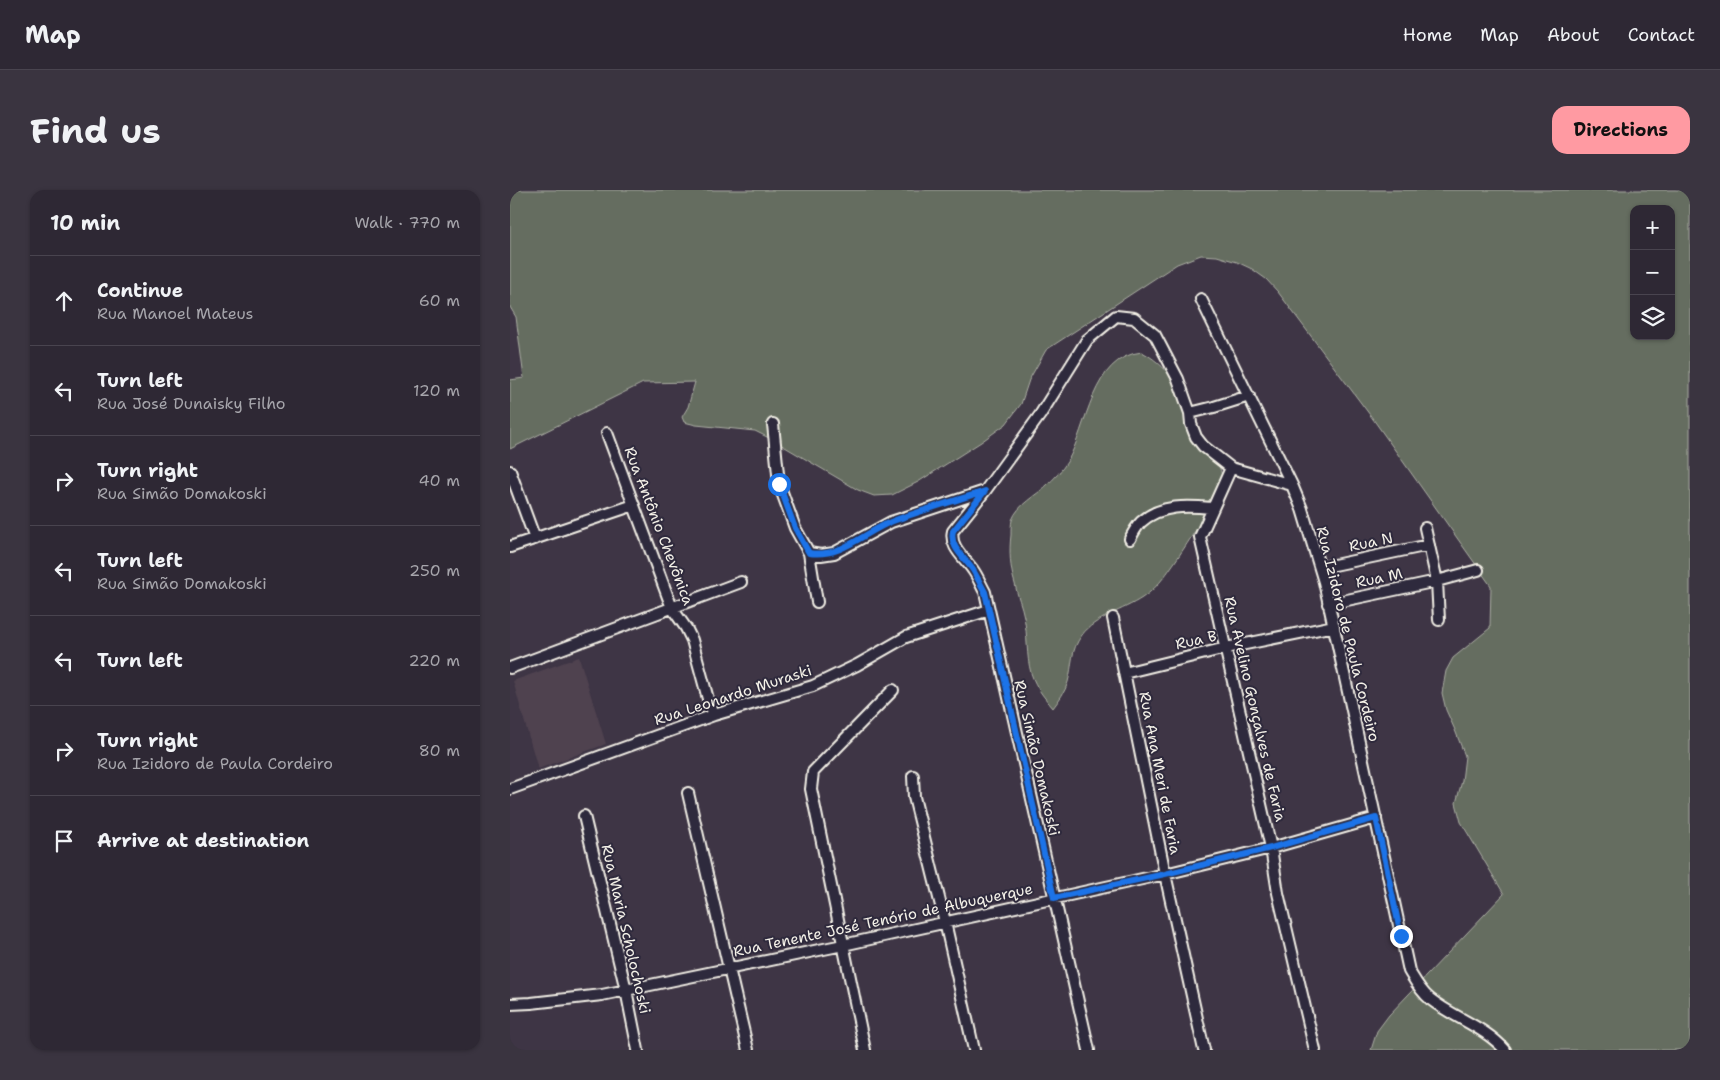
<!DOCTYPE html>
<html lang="en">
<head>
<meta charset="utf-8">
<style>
	body { margin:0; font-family:"Shantell Sans",sans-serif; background:#3a3440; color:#f1f3f6 }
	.controls { position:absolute; right:15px; top:15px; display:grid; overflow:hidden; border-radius:10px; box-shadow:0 1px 4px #0004 }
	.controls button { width:45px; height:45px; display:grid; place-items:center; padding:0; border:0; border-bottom:1px solid #49444f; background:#2e2834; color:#f1f3f6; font:25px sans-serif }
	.stop { position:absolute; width:15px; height:15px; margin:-11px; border:4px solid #1a73e8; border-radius:50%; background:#fff }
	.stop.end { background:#1a73e8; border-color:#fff; box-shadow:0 1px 5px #0008 }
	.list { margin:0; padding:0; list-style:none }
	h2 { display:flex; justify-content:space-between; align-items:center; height:65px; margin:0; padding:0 20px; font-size:21px }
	h2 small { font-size:16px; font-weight:400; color:#a7a6ac }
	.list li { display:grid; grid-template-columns:32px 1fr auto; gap:15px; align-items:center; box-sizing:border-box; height:90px; padding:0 20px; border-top:1px solid #49444f }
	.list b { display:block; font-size:19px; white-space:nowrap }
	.list p { margin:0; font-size:16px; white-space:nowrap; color:#a7a6ac }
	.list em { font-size:16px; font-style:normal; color:#a7a6ac }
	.icon { flex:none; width:28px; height:28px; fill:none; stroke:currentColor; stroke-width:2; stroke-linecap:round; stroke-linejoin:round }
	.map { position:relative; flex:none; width:1180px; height:860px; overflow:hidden; border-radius:15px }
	header { display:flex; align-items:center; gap:30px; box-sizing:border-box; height:70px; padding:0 25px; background:#2e2834; border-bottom:1px solid #49444f }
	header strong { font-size:24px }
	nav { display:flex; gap:28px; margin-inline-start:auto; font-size:18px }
	.intro { display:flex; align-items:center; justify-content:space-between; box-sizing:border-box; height:120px; padding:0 30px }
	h1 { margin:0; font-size:35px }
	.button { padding:12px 22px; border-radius:15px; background:#ff9aa2; color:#111; font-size:18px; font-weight:700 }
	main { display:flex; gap:30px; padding:0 30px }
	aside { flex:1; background:#2e2834; border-radius:15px; box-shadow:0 1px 4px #0004 }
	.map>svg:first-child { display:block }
	.built { fill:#4f424f }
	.green { fill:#656d60; stroke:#acafa4; fill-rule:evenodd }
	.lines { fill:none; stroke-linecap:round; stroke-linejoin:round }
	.street-casing { stroke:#f4f1e8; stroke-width:14 }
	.street { stroke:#2f2a3d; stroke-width:10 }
	.route { stroke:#1a73e8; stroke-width:6 }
	.labels { text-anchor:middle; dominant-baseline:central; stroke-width:4; stroke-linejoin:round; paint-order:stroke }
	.street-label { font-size:15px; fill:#f4f1e8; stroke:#2f2a3d }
</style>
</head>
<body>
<header>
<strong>Map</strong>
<nav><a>Home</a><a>Map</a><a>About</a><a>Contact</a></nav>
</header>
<div class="intro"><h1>Find us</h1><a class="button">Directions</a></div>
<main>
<aside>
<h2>10 min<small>Walk · 770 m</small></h2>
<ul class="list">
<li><svg class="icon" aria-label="ahead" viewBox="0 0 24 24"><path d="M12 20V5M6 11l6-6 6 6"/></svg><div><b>Continue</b><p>Rua Manoel Mateus</p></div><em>60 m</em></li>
<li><svg class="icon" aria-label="left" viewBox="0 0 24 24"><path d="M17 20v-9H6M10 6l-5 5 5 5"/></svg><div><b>Turn left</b><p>Rua José Dunaisky Filho</p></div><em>120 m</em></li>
<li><svg class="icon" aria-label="right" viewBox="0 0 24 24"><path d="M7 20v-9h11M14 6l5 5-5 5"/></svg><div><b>Turn right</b><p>Rua Simão Domakoski</p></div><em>40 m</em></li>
<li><svg class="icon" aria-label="left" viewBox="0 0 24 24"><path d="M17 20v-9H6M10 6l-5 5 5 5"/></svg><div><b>Turn left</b><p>Rua Simão Domakoski</p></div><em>250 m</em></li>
<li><svg class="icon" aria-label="left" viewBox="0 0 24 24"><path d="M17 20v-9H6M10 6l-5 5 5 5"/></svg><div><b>Turn left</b></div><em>220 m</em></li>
<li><svg class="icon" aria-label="right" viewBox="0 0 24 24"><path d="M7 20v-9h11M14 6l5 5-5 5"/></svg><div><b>Turn right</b><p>Rua Izidoro de Paula Cordeiro</p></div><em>80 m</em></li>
<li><svg class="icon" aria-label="arrive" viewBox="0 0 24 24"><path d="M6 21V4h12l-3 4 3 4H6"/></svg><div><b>Arrive at destination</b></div></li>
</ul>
</aside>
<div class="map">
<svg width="1180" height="860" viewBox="0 0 1180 860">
	<rect width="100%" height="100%" fill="#3e3545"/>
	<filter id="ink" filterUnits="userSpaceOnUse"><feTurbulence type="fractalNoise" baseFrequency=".02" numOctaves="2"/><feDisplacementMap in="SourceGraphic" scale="10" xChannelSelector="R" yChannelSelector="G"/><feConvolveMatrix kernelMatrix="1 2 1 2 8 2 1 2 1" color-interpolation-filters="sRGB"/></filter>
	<g filter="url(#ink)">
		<path class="built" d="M 69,467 L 96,554 L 28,579 L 3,491 Z"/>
		<path class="green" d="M 0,0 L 1180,0 L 1180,860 L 861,860 L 867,841 L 879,825 L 994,704 L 951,632 L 946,613 L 952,591 L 955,566 L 945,540 L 936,520 L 932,503 L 936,481 L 943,468 L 980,438 L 981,396 L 863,229 L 768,102 L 756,89 L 742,79 L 727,72 L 707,66 L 691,65 L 667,74 L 536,160 L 519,190 L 511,214 L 496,234 L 471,252 L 408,292 L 382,305 L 364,306 L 348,300 L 263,250 L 245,241 L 186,235 L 174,232 L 172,227 L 178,217 L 185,192 L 133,193 L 0,259 L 0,190 L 14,188 L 6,127 L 0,117 ZM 1124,19 L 1161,19 L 1161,146 L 1124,146 Z
			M 632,162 C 664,179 674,207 688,239 C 694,254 713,274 712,290 C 711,304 665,373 654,387 C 648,395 641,402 632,408 C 614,420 584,428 572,445 C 560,461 563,474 558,492 C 555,502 549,510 543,518 C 534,507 526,498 521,483 C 516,465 518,446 514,427 C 512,416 507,405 505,394 C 500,378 499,361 501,345 C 501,340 501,334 502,330 C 508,314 526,306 537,295 C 544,289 552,280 557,272 C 578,237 581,167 632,162 Z"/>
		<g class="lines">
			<defs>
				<path id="street" d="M 691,109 L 782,295 L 792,319 L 814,392 L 899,781 C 905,791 911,802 920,809 C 944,828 975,837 995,860
					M 680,223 L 704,217 L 739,206
					M 263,234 L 269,294 L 285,338 L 299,363 L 307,412
					M 97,243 L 162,418 L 176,438 L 182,450 L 198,509 L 204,525
					M 721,278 L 690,347 L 761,658 L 768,703 L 805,860
					M 0,281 L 25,349
					M 475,301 L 443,341 C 439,357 455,368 463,380 C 468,387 471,395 475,402 L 579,860
					M 915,338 L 927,391 L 929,430
					M 620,349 C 623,343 626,337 631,332 C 651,314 678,316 702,318
					M 0,357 L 124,315
					M 299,363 L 311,365 L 324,363 L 381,332 L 475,301 L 530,225 L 577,150 L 606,126 L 624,128 L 645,145 L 668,189 L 680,223 L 681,234 L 686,247 L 693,256 L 721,278 L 782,295
					M 810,378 L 919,355
					M 818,414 L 927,391 L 968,380
					M 603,428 L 655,684 L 694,860
					M 0,478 L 231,392
					M 614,483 L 716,458 L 824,436
					M 403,586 L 404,607 L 435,732 L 464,860
					M 0,599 L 204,525 L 303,496 L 347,475 L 396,447 L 479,420
					M 178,603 L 238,860
					M 74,626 L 116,800 L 128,860
					M 0,814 L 21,813 L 92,805 L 333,755 L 655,684 L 761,658 L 866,628
					M 355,860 L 301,599 L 303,582 L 383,500"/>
			</defs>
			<use href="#street" class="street-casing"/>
			<use href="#street" class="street"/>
		</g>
	</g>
	<g class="lines" filter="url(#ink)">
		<path class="route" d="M 269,294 L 285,338 L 299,363 C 332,368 354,342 383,331 C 413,320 444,311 475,301 L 443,341 C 439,357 455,368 463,380 C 467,387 471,395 475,402 L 544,708 L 655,684 L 761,658 L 866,628 L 891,746"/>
	</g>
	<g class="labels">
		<g class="street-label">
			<text transform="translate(149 336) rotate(69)">Rua Antônio Chevônica</text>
			<text transform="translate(861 352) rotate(-12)">Rua N</text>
			<text transform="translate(869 388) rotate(-12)">Rua M</text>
			<text transform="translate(838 444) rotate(76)">Rua Izidoro de Paula Cordeiro</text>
			<text transform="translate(686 450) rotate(-13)">Rua B</text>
			<text transform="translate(223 505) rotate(-18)">Rua Leonardo Muraski</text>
			<text transform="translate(745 519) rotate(77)">Rua Avelino Gonçalves de Faria</text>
			<text transform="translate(527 568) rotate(77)">Rua Simão Domakoski</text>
			<text transform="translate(650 583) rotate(79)">Rua Ana Meri de Faria</text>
			<text transform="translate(373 730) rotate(-12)">Rua Tenente José Tenório de Albuquerque</text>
			<text transform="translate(116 739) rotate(77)">Rua Maria Scholochoski</text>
		</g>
	</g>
</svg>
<div class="controls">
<button>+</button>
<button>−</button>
<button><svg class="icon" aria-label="layers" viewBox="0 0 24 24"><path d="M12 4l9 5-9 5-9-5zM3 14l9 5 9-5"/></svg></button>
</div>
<div class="stop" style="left:269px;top:294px"></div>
<div class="stop end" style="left:891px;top:746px"></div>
</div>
</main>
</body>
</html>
